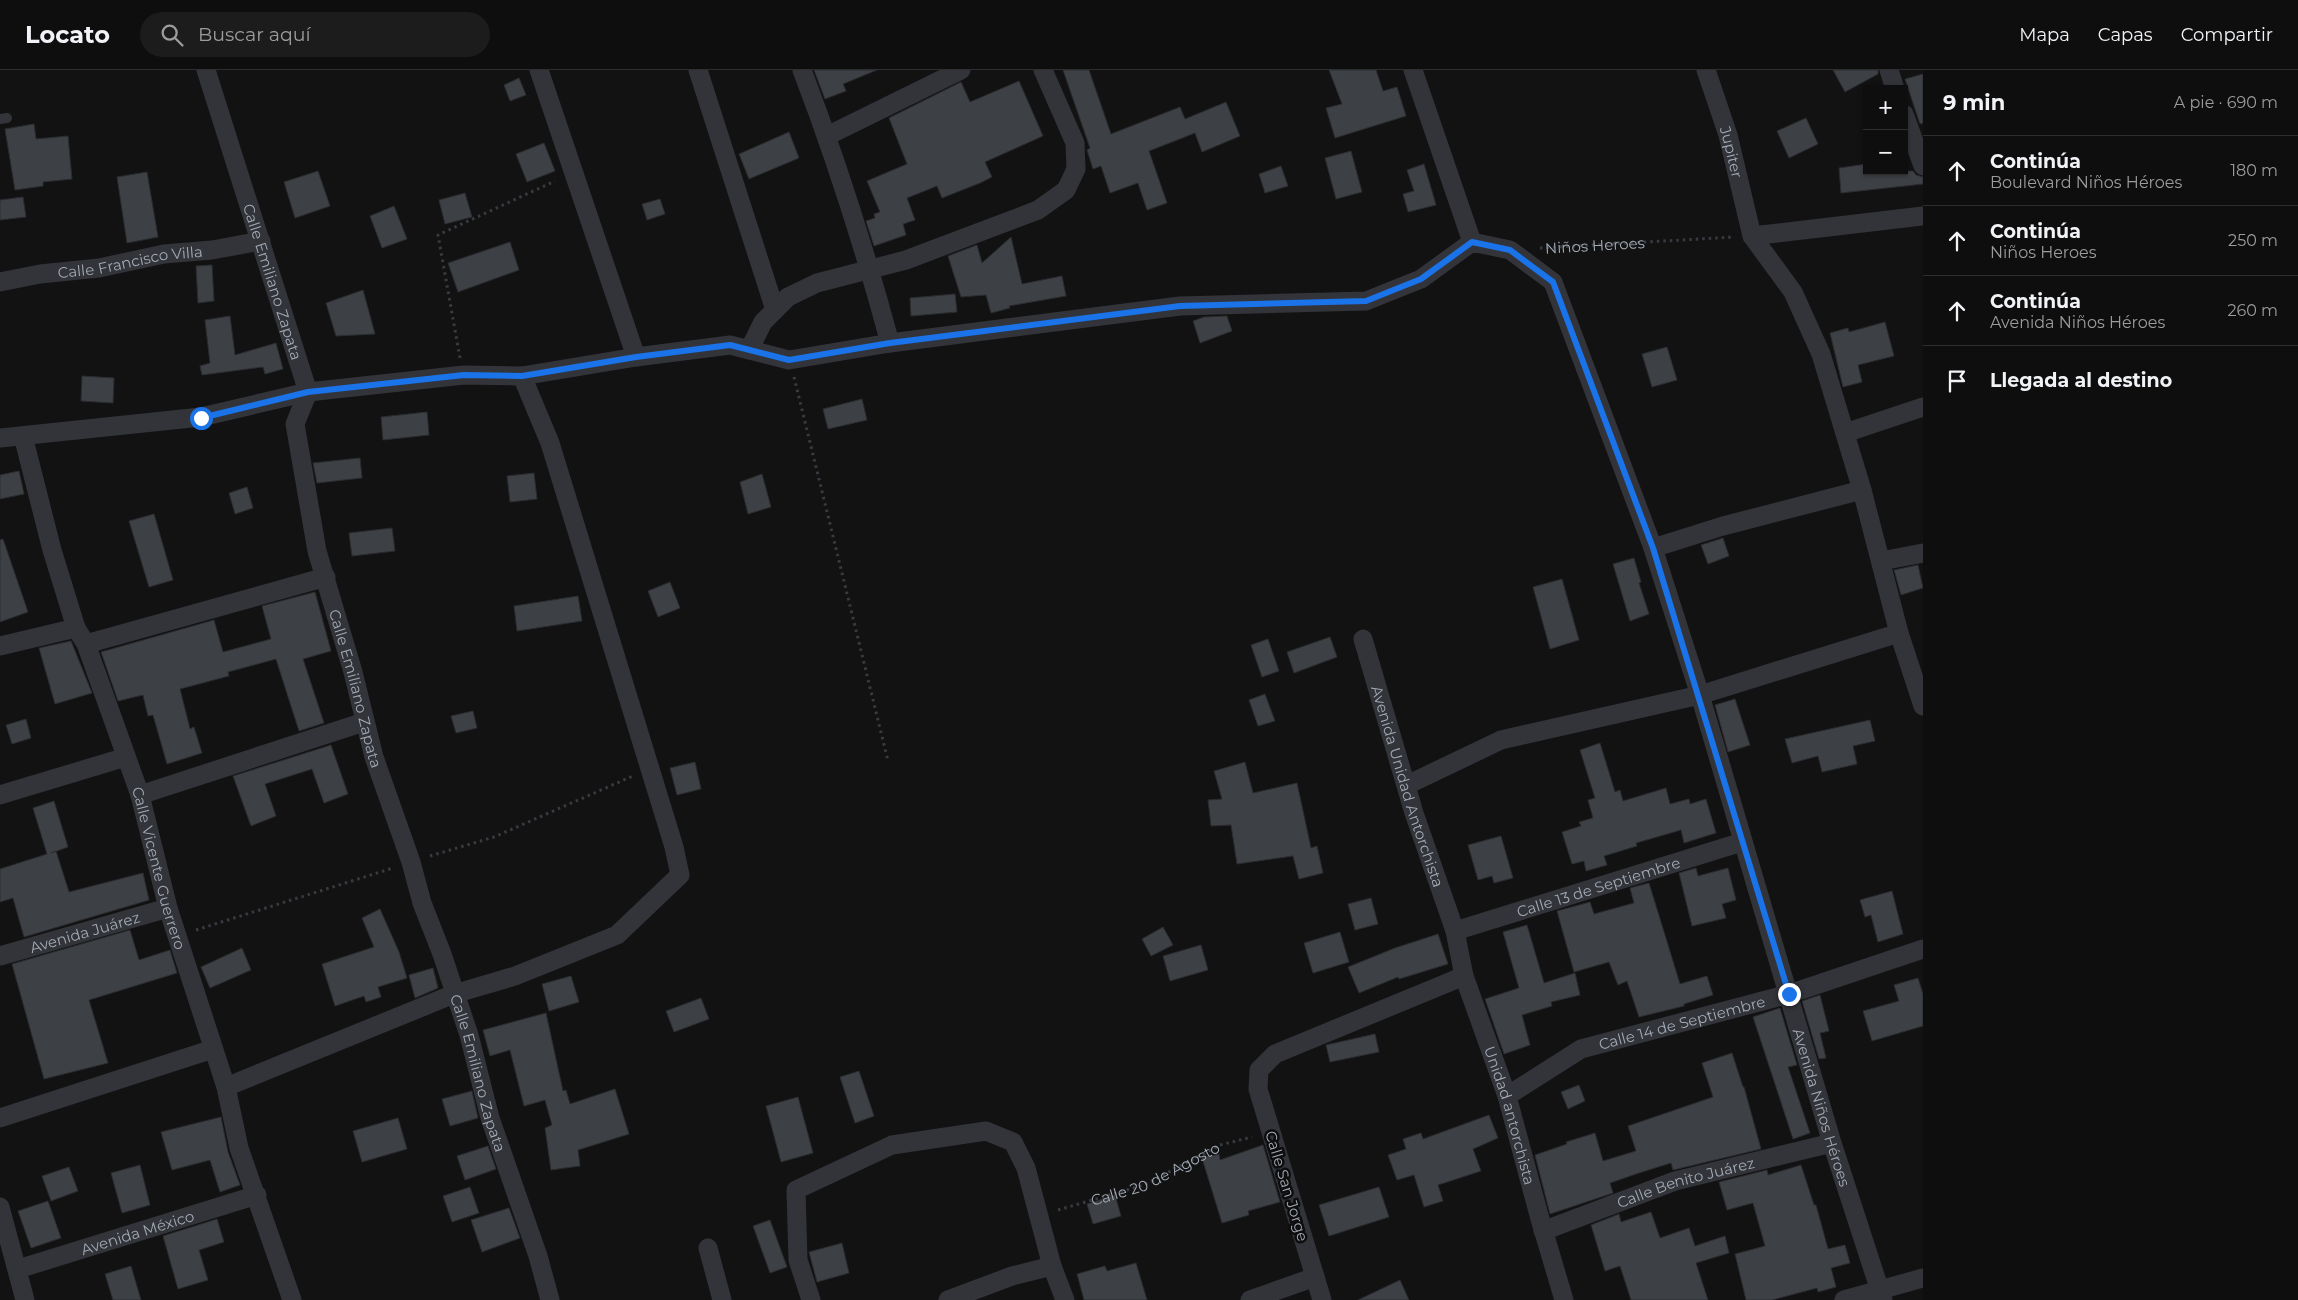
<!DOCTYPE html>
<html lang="es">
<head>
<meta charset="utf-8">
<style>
	body { margin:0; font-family:Montserrat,sans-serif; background:#1c1c1c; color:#f1f3f6 }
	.controls { position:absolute; right:15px; top:15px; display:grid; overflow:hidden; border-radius:0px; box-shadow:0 1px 4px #0004 }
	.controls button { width:45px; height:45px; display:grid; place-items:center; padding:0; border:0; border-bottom:1px solid #2e2e2e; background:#0e0e0e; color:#f1f3f6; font:25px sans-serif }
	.stop { position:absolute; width:15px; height:15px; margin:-11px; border:4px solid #1a73e8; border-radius:50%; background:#fff }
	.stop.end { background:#1a73e8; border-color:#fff; box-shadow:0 1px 5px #0008 }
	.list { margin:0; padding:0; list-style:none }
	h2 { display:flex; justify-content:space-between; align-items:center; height:65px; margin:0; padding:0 20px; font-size:21px }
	h2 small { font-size:16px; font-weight:400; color:#9b9c9e }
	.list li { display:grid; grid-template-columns:32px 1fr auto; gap:15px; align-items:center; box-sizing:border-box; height:70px; padding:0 20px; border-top:1px solid #2e2e2e }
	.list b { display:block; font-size:19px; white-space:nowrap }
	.list p { margin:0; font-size:16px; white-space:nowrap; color:#9b9c9e }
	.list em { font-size:16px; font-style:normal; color:#9b9c9e }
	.icon { flex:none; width:28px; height:28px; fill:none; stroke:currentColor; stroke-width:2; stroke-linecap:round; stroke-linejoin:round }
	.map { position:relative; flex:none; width:1923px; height:1230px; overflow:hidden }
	header { display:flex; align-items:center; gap:30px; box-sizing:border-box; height:70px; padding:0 25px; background:#0e0e0e; border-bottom:1px solid #2e2e2e }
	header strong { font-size:24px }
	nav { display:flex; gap:28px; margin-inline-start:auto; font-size:18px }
	.search { width:350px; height:45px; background:#1c1c1c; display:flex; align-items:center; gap:12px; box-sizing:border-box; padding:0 18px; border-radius:28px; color:#9b9c9e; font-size:19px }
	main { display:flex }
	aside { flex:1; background:#0e0e0e }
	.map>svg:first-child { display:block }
	.building { fill:#3d4044; stroke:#2b2c30 }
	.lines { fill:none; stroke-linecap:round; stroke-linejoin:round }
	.path { stroke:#383b40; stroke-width:3; stroke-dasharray:2.5 4; stroke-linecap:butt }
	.service { stroke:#323439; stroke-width:10 }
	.minor { stroke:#323439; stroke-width:19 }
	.route { stroke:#1a73e8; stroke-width:6 }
	.labels { text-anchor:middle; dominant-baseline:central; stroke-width:5; stroke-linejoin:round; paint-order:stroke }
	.street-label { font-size:15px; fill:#a2aab5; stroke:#0d0d0e }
</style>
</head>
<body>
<header>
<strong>Locato</strong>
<div class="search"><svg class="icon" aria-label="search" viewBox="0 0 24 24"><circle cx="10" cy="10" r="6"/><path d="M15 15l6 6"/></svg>Buscar aquí</div>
<nav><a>Mapa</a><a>Capas</a><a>Compartir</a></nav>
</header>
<main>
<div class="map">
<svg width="1923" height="1230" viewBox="0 0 1923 1230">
	<rect width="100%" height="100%" fill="#121213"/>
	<path class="building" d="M 814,0 L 877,0 L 843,14 L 846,21 L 825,29 Z
		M 1063,0 L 1089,0 L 1111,64 L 1180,37 L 1185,49 L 1226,32 L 1240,66 L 1202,82 L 1195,63 L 1149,81 L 1167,133 L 1147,140 L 1138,113 L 1110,123 L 1101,96 L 1093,99 L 1087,80 L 1090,78 Z
		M 1329,0 L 1376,0 L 1383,21 L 1397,17 L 1406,46 L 1335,68 L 1326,38 L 1342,34 Z
		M 1833,0 L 1878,0 L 1878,4 L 1845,22 Z
		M 1923,4 L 1923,53 L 1920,54 L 1905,9 Z
		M 519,8 L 526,25 L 510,31 L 504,15 Z
		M 1019,11 L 1043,66 L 985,92 L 992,107 L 980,113 L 942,128 L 937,116 L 907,128 L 915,150 L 903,154 L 906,165 L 874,176 L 866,151 L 875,148 L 874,144 L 880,142 L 867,111 L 907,94 L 889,48 L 961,12 L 970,32 Z
		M 1806,48 L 1818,74 L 1789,88 L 1777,61 Z
		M 34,54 L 36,69 L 68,66 L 72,109 L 43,112 L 43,116 L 15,120 L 5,59 Z
		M 789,62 L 799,88 L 749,109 L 739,84 Z
		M 544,73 L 555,101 L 527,112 L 516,84 Z
		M 1351,81 L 1362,122 L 1336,129 L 1325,88 Z
		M 1424,94 L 1436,135 L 1408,142 L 1403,124 L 1414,121 L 1407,100 Z
		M 1867,94 L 1867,101 L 1913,101 L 1916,105 L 1923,107 L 1923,114 L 1841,123 L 1839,98 Z
		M 1281,96 L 1288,116 L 1265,123 L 1259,104 Z
		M 318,101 L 330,136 L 295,148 L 284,112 Z
		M 147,102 L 158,167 L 127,173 L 117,107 Z
		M 465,123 L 472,147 L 445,154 L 439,130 Z
		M 23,127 L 26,147 L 0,150 L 0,130 Z
		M 660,129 L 665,144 L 647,150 L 642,134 Z
		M 394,136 L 407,169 L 382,178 L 370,146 Z
		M 1011,167 L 1022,214 L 1062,206 L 1066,226 L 1009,236 L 1010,238 L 991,243 L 986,225 L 961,227 L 948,186 L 977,175 L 982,193 Z
		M 510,172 L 519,200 L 458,222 L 448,193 Z
		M 212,195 L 214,231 L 198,233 L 196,196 Z
		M 363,220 L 375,264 L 336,266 L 326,233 Z
		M 955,224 L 957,242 L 911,246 L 910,228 Z
		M 230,246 L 235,285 L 276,273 L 283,299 L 265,304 L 263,297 L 202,305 L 200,296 L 210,293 L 205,250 Z
		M 1227,246 L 1232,261 L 1200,273 L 1193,251 L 1204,247 Z
		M 1885,252 L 1894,286 L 1858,295 L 1862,312 L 1843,317 L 1830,263 L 1848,258 L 1849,262 Z
		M 1667,277 L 1677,310 L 1652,317 L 1642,284 Z
		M 82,306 L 114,308 L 113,333 L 81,331 Z
		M 862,329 L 867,350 L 828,359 L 823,339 Z
		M 427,342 L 429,365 L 383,370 L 381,347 Z
		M 360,388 L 362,408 L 317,413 L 313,393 Z
		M 19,401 L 24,424 L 0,429 L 0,405 Z
		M 534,403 L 537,429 L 510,432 L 507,406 Z
		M 762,404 L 771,437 L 748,444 L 740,412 Z
		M 247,417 L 253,438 L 235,444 L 229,423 Z
		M 154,444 L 173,510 L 149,517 L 129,451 Z
		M 392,458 L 395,481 L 352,486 L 349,463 Z
		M 1723,468 L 1729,486 L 1708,494 L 1701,475 Z
		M 3,469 L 28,542 L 0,552 L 0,470 Z
		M 1634,488 L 1641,512 L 1639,513 L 1649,544 L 1630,551 L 1613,494 Z
		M 1918,495 L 1923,518 L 1901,525 L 1894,500 Z
		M 1562,509 L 1579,570 L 1550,579 L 1533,517 Z
		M 670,512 L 680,538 L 658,547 L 648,521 Z
		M 315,522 L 331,581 L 303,589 L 324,653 L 299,661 L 276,589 L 228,602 L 229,606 L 180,619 L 190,659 L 194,657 L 202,683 L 167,694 L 153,645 L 148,646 L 143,625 L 118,631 L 101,582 L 214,550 L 223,582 L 271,569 L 262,536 Z
		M 578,526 L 582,551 L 517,561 L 514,536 Z
		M 1330,567 L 1337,587 L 1294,603 L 1287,582 Z
		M 1268,569 L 1279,601 L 1262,607 L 1251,575 Z
		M 71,571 L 92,623 L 55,634 L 39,578 Z
		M 1265,624 L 1275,651 L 1258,656 L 1249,630 Z
		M 1735,629 L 1750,675 L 1728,682 L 1715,635 Z
		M 473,641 L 477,658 L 456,663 L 451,646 Z
		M 26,649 L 31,668 L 12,674 L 6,655 Z
		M 1870,650 L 1875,671 L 1853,676 L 1857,694 L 1822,702 L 1818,686 L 1792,693 L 1785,669 Z
		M 1600,673 L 1615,722 L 1620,720 L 1623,731 L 1666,718 L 1670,734 L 1689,729 L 1690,734 L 1706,729 L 1716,763 L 1684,773 L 1681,760 L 1636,773 L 1637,776 L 1604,786 L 1607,795 L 1586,801 L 1584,791 L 1572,794 L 1562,762 L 1581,756 L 1579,752 L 1593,748 L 1588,730 L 1595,728 L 1580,680 Z
		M 331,675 L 348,724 L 324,733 L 312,699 L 265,714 L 276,746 L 251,756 L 233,706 Z
		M 695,692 L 701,719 L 677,725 L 670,698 Z
		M 1245,692 L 1253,723 L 1297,713 L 1311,778 L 1317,776 L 1323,803 L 1299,809 L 1293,786 L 1237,794 L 1231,755 L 1211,756 L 1208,730 L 1222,729 L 1214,701 Z
		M 54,731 L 68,777 L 51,783 L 56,781 L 69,822 L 143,803 L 149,830 L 24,867 L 13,828 L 0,832 L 0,799 L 47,784 L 33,738 Z
		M 1501,766 L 1513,808 L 1494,813 L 1492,806 L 1478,810 L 1468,775 Z
		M 1696,798 L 1698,806 L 1728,798 L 1736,830 L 1722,834 L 1726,848 L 1692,856 L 1679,803 Z
		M 1649,813 L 1680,914 L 1707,906 L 1713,925 L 1684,934 L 1684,936 L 1639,947 L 1627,911 L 1618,915 L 1609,892 L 1574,902 L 1557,841 L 1590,832 L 1594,844 L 1634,833 L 1630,818 Z
		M 1892,821 L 1903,864 L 1878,872 L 1871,845 L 1865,847 L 1860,830 Z
		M 1371,828 L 1378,854 L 1355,860 L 1348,834 Z
		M 380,839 L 399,882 L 407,908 L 378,917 L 381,927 L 366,932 L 364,926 L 335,936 L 322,894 L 374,877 L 362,848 Z
		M 1527,855 L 1544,913 L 1575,903 L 1580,925 L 1551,932 L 1552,936 L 1522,945 L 1530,975 L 1504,984 L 1485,929 L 1519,918 L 1503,862 Z
		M 1163,857 L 1173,875 L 1151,886 L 1142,869 Z
		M 130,860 L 139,890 L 170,880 L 177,903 L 89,930 L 108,993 L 44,1009 L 12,894 Z
		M 1340,862 L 1349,892 L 1313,903 L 1304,873 Z
		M 1438,864 L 1448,894 L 1399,909 L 1398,907 L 1359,923 L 1348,897 L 1395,878 Z
		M 1201,875 L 1208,900 L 1170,911 L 1163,886 Z
		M 242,878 L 251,900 L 210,918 L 201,897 Z
		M 433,898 L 438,918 L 415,928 L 409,905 Z
		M 571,906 L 579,932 L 549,941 L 542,914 Z
		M 1918,908 L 1923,924 L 1923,956 L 1872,971 L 1863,941 L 1899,931 L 1894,915 Z
		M 1820,925 L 1829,961 L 1820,963 L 1826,988 L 1819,989 L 1802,931 Z
		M 701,928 L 709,949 L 674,962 L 666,941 Z
		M 1780,938 L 1797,995 L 1788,997 L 1810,1063 L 1793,1069 L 1753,947 Z
		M 546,943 L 563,1021 L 566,1020 L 570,1034 L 615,1019 L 629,1064 L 578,1080 L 580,1096 L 551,1100 L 545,1058 L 552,1055 L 545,1030 L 524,1036 L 510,980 L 490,986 L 483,960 Z
		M 1375,964 L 1379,982 L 1330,992 L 1326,975 Z
		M 1732,983 L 1743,1017 L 1744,1017 L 1761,1079 L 1673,1100 L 1671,1093 L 1639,1103 L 1610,1113 L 1613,1123 L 1550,1144 L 1535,1085 L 1567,1074 L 1566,1072 L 1595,1063 L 1603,1091 L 1636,1081 L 1628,1056 L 1713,1027 L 1702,993 Z
		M 859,1001 L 874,1046 L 855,1053 L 840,1007 Z
		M 1579,1015 L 1585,1031 L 1568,1039 L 1561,1022 Z
		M 472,1021 L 478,1048 L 450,1056 L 442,1029 Z
		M 798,1027 L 813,1083 L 781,1092 L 766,1036 Z
		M 1489,1045 L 1498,1068 L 1473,1079 L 1481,1101 L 1438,1115 L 1443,1131 L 1424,1137 L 1414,1105 L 1397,1110 L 1388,1085 L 1406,1079 L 1403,1069 L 1421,1063 L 1423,1069 Z
		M 221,1047 L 228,1082 L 240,1115 L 220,1122 L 210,1090 L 172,1100 L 161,1062 Z
		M 398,1048 L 407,1079 L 362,1092 L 353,1061 Z
		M 1263,1075 L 1280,1132 L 1248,1141 L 1249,1145 L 1222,1153 L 1202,1088 L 1219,1084 L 1220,1090 Z
		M 488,1076 L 496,1099 L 465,1110 L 457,1086 Z
		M 140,1095 L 150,1135 L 122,1143 L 111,1103 Z
		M 1801,1095 L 1814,1135 L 1816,1135 L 1828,1179 L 1845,1175 L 1850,1193 L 1831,1198 L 1836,1217 L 1818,1222 L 1817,1218 L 1772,1230 L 1746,1230 L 1735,1184 L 1765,1176 L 1753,1133 L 1727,1140 L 1719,1112 L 1767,1100 L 1768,1105 Z
		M 69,1097 L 78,1121 L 51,1131 L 42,1106 Z
		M 470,1117 L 479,1143 L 452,1152 L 443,1126 Z
		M 1379,1117 L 1389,1147 L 1329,1166 L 1319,1135 Z
		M 1115,1125 L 1121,1146 L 1093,1154 L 1087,1134 Z
		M 48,1131 L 61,1168 L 31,1178 L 18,1141 Z
		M 509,1138 L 520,1168 L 482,1182 L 471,1150 Z
		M 1651,1142 L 1660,1168 L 1689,1158 L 1695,1176 L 1725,1166 L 1729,1183 L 1696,1193 L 1708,1230 L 1631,1230 L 1620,1196 L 1605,1201 L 1591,1155 L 1619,1144 L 1621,1152 Z
		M 217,1149 L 224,1172 L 199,1180 L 208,1210 L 178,1219 L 163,1166 Z
		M 770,1150 L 787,1197 L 770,1203 L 753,1156 Z
		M 842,1173 L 849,1203 L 817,1212 L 809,1182 Z
		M 1136,1193 L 1147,1230 L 1084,1230 L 1077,1204 L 1105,1196 L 1107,1201 Z
		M 131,1196 L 141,1230 L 113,1230 L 105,1204 Z
		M 1400,1210 L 1409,1230 L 1358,1230 Z"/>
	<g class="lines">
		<g class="path">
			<path id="s1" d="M 1540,178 L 1734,167"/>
			<path d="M 460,288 L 438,165 L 555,111"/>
			<path d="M 794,307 L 888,691"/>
			<path d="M 430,786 L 494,767 L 633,706"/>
			<path d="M 196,860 L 393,798"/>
			<path id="s2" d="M 1058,1140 L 1144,1115 L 1220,1075 L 1252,1067"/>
		</g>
		<path class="service" d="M 0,49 L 7,48"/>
		<g class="minor">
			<path id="s3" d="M 206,0 L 308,322 L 295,354 L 317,481 L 353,602 L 374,687 L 411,792 L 422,833 L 442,884 L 469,965 L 490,1048 L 538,1186 L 550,1230"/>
			<path d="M 539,0 L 636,287"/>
			<path d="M 698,0 L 775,240"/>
			<path d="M 802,0 C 836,89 865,180 890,273"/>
			<path d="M 1413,0 L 1472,172"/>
			<path id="s4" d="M 1706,0 L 1728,65 L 1752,166 L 1793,222 L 1821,284 L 1862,420 L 1899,563 L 1923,636"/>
			<path d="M 1889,0 L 1895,19"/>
			<path d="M 1904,44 L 1923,96"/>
			<path d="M 827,66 L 961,0"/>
			<path d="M 1752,166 L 1923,146"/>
			<path id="s5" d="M 0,212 L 40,204 L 99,198 L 164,184 L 212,180 L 261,171"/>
			<path d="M 749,280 L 763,252 L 788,227 L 817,213 L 906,190 L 1038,140 L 1066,120 L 1076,99 L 1075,73 L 1043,0"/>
			<path d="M 1845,363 L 1923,337"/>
			<path id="s6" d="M 23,366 L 52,480 L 76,558 L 86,574 L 140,725 L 168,838 L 226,1017 L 239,1078 L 292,1230"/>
			<path id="s7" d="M 0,368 L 201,347 L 308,322 L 464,305 L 522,306 L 636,287 L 730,275 L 789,290 L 890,273 L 1180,236 L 1366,231 L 1421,209 L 1472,172 L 1510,180 L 1553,212 L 1653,478 L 1700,625 L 1832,1073 L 1883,1230"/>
			<path d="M 1653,478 L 1723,456 L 1862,420"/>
			<path d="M 1881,491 L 1923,483"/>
			<path id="s8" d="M 1363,569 L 1414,743 L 1455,861 L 1464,906 L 1507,1026 L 1540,1149 L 1564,1230"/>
			<path d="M 86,574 L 326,507"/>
			<path d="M 0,576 L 76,558"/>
			<path d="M 1407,715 L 1501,670 L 1700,625 L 1899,563"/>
			<path d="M 0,725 L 126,687"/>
			<path d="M 140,725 L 364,652"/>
			<path id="s9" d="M 1455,861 L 1742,772"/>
			<path id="s10" d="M 0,886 L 168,838"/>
			<path d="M 226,1017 L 454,924 L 515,906 L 617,865 L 680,805 L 674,777 L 550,373 L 522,306"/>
			<path id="s11" d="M 1507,1026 L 1581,979 L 1789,924 L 1923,879"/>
			<path d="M 0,1048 L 213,979"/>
			<path d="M 0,1137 L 25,1230"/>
			<path id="s12" d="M 1543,1161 L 1675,1111 L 1832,1073"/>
			<path d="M 708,1178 L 722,1230"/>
			<path id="s13" d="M 18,1199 L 257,1125"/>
			<path d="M 811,1230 L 798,1190 L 796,1120 L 892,1075 L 986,1061 L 1013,1072 L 1026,1098 L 1052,1196 L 1065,1230"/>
			<path d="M 948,1230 L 1012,1206 L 1052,1196"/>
			<path d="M 1250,1230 L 1315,1207"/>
			<path d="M 1322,1230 L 1258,1019 L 1259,1000 L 1275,984 L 1464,906"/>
			<path d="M 1844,1230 L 1923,1208"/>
		</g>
	</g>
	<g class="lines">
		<path class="route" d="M 201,348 L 308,322 L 464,305 L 522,306 L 636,287 L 730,275 L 789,290 L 890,273 L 1180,236 L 1366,231 L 1421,209 L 1472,172 L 1510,180 L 1553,212 L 1653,478 L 1789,924"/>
	</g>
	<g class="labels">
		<g class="street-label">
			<text stroke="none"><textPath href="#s4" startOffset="86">Jupiter</textPath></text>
			<text stroke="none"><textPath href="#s1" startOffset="55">Niños Heroes</textPath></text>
			<text stroke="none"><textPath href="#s5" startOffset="132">Calle Francisco Villa</textPath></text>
			<text stroke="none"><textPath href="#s3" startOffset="222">Calle Emiliano Zapata</textPath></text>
			<text stroke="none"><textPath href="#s3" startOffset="644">Calle Emiliano Zapata</textPath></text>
			<text stroke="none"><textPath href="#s8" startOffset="154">Avenida Unidad Antorchista</textPath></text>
			<text stroke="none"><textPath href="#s6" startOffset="454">Calle Vicente Guerrero</textPath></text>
			<text stroke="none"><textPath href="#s9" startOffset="150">Calle 13 de Septiembre</textPath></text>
			<text stroke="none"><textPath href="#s10" startOffset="88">Avenida Juárez</textPath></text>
			<text stroke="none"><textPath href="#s11" startOffset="192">Calle 14 de Septiembre</textPath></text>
			<text stroke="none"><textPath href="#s3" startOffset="1048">Calle Emiliano Zapata</textPath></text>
			<text stroke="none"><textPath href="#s7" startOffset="2462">Avenida Niños Héroes</textPath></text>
			<text stroke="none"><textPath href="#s8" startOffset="499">Unidad antorchista</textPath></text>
			<text stroke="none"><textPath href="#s2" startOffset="104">Calle 20 de Agosto</textPath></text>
			<text stroke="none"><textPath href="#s12" startOffset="151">Calle Benito Juárez</textPath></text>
			<text transform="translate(1287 1116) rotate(73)">Calle San Jorge</text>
			<text stroke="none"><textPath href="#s13" startOffset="125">Avenida México</textPath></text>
		</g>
	</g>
</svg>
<div class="controls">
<button>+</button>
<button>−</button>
</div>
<div class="stop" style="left:201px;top:348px"></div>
<div class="stop end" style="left:1789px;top:924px"></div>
</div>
<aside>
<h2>9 min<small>A pie · 690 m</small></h2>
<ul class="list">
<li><svg class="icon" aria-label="ahead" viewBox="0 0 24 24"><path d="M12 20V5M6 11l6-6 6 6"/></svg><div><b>Continúa</b><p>Boulevard Niños Héroes</p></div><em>180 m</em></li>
<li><svg class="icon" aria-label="ahead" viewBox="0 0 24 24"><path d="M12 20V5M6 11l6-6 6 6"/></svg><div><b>Continúa</b><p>Niños Heroes</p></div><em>250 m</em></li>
<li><svg class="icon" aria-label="ahead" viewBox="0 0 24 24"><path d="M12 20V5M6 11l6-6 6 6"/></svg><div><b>Continúa</b><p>Avenida Niños Héroes</p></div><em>260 m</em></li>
<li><svg class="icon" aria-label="arrive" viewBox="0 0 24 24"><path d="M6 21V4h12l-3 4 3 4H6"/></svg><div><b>Llegada al destino</b></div></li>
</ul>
</aside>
</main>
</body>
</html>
